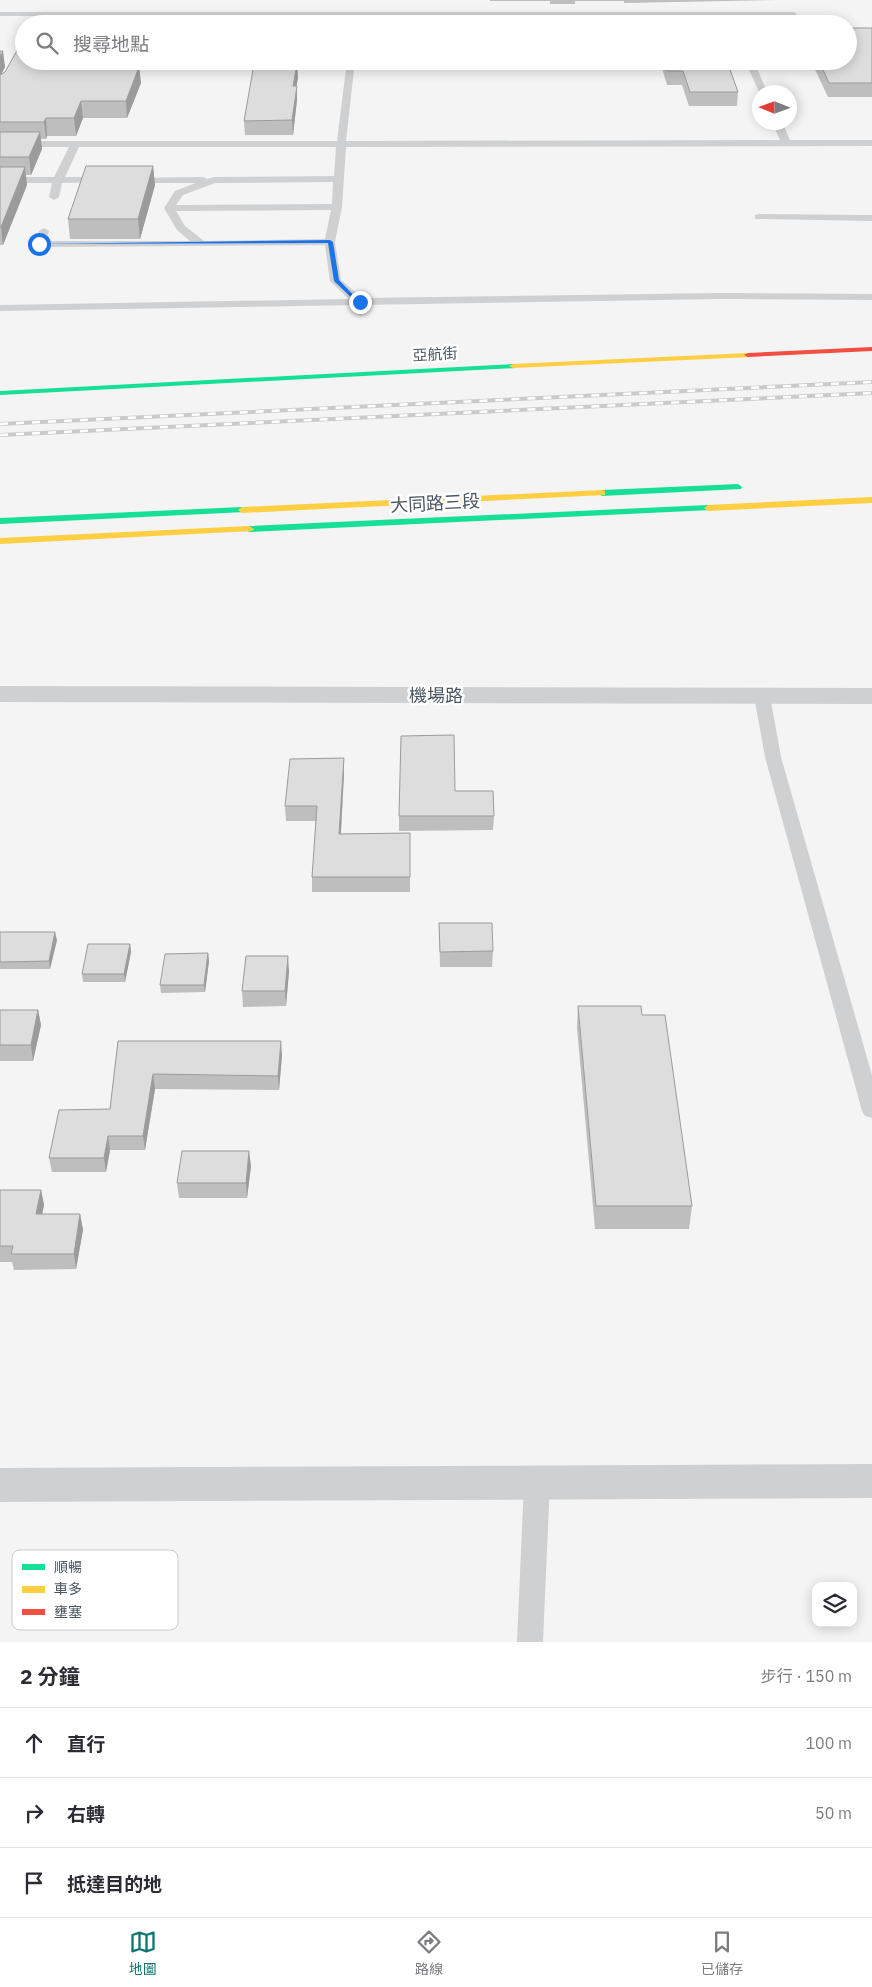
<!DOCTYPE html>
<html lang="zh-TW">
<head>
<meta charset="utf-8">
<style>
	body { margin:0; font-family:"IBM Plex Sans","Noto Sans TC",sans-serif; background:#f7f7f7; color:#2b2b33 }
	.controls { position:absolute; right:15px; bottom:15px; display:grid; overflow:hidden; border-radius:10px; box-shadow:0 2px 12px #0003 }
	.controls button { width:45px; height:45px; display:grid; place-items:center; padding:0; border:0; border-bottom:1px solid #e1e1e2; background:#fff; color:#2b2b33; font:25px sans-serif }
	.compass { position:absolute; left:752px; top:85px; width:45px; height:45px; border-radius:50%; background:#fff; box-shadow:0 2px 12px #0003; rotate:271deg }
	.stop { position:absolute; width:15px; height:15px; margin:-11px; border:4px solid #1a73e8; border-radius:50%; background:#fff }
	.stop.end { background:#1a73e8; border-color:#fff; box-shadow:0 1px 5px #0008 }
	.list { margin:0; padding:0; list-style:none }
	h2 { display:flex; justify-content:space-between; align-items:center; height:65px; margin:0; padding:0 20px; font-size:21px }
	h2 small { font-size:16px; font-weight:400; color:#7c7c81 }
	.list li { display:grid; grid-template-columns:32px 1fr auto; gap:15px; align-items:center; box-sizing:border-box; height:70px; padding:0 20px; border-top:1px solid #e1e1e2 }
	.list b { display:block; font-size:19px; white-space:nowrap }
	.list em { font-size:16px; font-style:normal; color:#7c7c81 }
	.icon { flex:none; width:28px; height:28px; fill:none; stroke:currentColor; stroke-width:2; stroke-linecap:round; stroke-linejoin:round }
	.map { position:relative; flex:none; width:872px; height:1642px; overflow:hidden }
	.search { position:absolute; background:#fff; box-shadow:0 2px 12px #0003; left:15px; right:15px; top:15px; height:55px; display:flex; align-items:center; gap:12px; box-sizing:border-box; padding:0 18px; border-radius:28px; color:#7c7c81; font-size:19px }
	.sheet { height:275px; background:#fff }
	nav { display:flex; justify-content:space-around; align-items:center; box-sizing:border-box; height:70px; border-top:1px solid #e1e1e2; background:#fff; font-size:14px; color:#7c7c81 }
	nav a { display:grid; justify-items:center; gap:2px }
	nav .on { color:#0f766e }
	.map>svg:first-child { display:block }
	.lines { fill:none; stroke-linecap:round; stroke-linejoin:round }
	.lane { fill:#ced0d2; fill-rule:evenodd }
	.street { fill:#ced0d2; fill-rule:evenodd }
	.fast { fill:#16e098; fill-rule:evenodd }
	.slow { fill:#ffcf43; fill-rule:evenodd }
	.jam { fill:#f24e42; fill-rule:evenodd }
	.rail-casing { stroke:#c9cacc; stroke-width:4 }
	.rail { stroke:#fff; stroke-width:2.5; stroke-dasharray:8; stroke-linecap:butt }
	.wall { fill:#bebebf }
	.shaded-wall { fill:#9b9b9b }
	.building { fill:#ddddde; stroke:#9b9b9b }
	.route { fill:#1a73e8 }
	.labels { text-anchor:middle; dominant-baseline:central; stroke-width:5; stroke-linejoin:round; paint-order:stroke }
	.far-street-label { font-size:15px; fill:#4a5661; stroke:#fff }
	.street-label { font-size:18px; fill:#4a5661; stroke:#fff }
	.key { fill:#fff; stroke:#c9ccd0; stroke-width:1 }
	.key-label { font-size:14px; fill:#4a5661 }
</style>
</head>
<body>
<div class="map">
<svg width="872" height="1642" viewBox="0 0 872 1642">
	<rect width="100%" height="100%" fill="#f4f4f4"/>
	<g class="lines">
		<path class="lane" d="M 0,12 L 793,12 L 797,14 L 793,16 L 0,16 Z
			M 347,61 L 355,61 L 346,141 L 780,140 L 772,122 L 782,122 L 790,140 L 872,140 L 872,146 L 346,147 L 342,207 L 335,242 L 341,280 L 362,298 L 720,293 L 872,294 L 872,300 L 720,299 L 0,311 L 0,305 L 349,299 L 330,281 L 325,245 L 39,247 L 34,244 L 39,231 L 44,228 L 49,231 L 46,241 L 190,241 L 177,230 L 164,208 L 175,191 L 196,183 L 132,183 L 128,182 L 128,178 L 203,177 L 207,179 L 214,177 L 334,176 L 336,147 L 79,147 L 65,177 L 106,177 L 110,178 L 110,182 L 62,183 L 59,197 L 54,200 L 49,197 L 52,183 L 0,183 L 0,177 L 54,177 L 69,147 L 0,147 L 0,141 L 337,141 ZM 333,182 L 332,204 L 176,205 L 183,195 L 215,183 ZM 331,210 L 325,239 L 204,241 L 185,226 L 176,211 Z
			M 745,61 L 754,61 L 767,92 L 760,94 Z
			M 759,214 L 872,215 L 872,221 L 755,219 L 755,215 Z
			M 762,691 L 770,696 L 781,757 L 872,1075 L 872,1118 L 865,1116 L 862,1111 L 765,757 L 754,696 Z
			M 537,1471 L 546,1474 L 550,1482 L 543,1642 L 517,1642 L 524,1482 L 528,1474 Z"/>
		<path class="street" d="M 0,686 L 872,688 L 872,704 L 0,702 Z
			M 872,1464 L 872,1498 L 0,1502 L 0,1468 Z"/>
		<path class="fast" d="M 513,364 L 516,364 L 516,368 L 0,395 L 0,391 Z
			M 738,484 L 742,487 L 741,489 L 602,496 L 598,493 L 602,490 Z
			M 708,505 L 712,508 L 711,510 L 249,532 L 244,529 L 249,526 Z
			M 242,507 L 246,510 L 245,512 L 0,524 L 0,518 Z"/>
		<path class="slow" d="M 748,353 L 751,353 L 751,357 L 513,368 L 509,366 L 513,364 Z
			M 602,490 L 605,491 L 605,495 L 242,513 L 238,510 L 242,507 Z
			M 872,497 L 872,503 L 708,511 L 704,508 L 708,505 Z
			M 249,526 L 254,529 L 252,531 L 0,544 L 0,538 Z"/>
		<path class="jam" d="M 872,347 L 872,351 L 748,357 L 744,355 L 748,353 Z"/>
		<defs>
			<path id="rail" d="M 0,424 L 872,382
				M 0,435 L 872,393"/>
		</defs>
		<use href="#rail" class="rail-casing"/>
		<use href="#rail" class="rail"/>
	</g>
	<path class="wall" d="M 490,0 L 777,0 L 624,3 L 624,1 L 575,1 L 575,4 L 550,4 L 550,1 L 490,1 Z
		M 872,28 L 872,97 L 828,97 L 811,61 L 848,61 Z
		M 0,51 L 5,67 L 1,74 L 24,61 L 50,61 L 48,67 L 139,67 L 141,83 L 127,118 L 83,118 L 76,136 L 47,136 L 46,139 L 41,139 L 42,149 L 31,175 L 26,175 L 27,185 L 3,245 L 0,245 Z
		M 660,61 L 727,61 L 738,92 L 737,106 L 689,106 L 682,85 L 667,85 Z
		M 297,64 L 298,78 L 296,86 L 297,100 L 293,135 L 245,135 L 244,121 Z
		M 153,166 L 155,185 L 140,239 L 70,239 L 68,219 Z
		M 344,758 L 344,773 L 341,834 L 410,833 L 410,892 L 312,892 L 312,877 L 316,821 L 286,821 L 285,806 Z
		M 455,791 L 494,816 L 493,830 L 399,831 L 399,816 Z
		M 439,923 L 493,951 L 492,967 L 440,967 Z
		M 0,932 L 57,940 L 50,969 L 0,969 Z
		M 130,944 L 131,952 L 125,982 L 83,982 L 82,974 Z
		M 208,953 L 209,961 L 205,992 L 161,993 L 160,985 Z
		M 289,971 L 286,1006 L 243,1007 L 242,991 Z
		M 578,1006 L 642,1015 L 692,1206 L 689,1229 L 595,1229 L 577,1028 Z
		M 0,1010 L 38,1010 L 41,1025 L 33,1061 L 0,1061 Z
		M 118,1041 L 282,1055 L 279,1090 L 155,1089 L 145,1150 L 110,1150 L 106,1172 L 52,1172 L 49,1158 L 110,1109 Z
		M 251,1166 L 247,1198 L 179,1198 L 177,1183 Z
		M 0,1190 L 41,1190 L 44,1205 L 42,1214 L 80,1214 L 83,1230 L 76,1269 L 14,1270 L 12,1262 L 0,1262 Z"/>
	<path class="shaded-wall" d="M 3,51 L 5,67 L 0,77 L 0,57 Z
		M 41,61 L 50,61 L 50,63 L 40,83 L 38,67 Z
		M 297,64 L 298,78 L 294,100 L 293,86 Z
		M 139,67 L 141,83 L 127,118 L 126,101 Z
		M 297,86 L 297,100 L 293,135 L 292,120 Z
		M 81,101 L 83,118 L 76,136 L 74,118 Z
		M 46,118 L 47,136 L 46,139 L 44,122 Z
		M 40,132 L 42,149 L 31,175 L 29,157 Z
		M 153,166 L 155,185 L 140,239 L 138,219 Z
		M 25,167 L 27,185 L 3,245 L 1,227 Z
		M 344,758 L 344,773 L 340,848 L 339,834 Z
		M 55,932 L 57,940 L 50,969 L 49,961 Z
		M 130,944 L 131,952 L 125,982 L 124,974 Z
		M 208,953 L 209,961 L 205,992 L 204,985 Z
		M 288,956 L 289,971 L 286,1006 L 285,991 Z
		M 38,1010 L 41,1025 L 33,1061 L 31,1045 Z
		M 281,1041 L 282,1055 L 279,1090 L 278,1076 Z
		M 153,1074 L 155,1089 L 145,1150 L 143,1136 Z
		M 108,1136 L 110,1150 L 106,1172 L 104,1158 Z
		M 249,1151 L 251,1166 L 247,1198 L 246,1183 Z
		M 41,1190 L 44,1205 L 39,1230 L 36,1214 Z
		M 80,1214 L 83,1230 L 76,1269 L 74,1254 Z"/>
	<path class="building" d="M 848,28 L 872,28 L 872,83 L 829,83 L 819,61 L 848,61 Z
		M 19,47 L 24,47 L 24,61 L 41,61 L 38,67 L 139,67 L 126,101 L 81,101 L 74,118 L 46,118 L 44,122 L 0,122 L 0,75 L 5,72 Z
		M 0,51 L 3,51 L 0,57 Z
		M 665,61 L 727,61 L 738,92 L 690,92 L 683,71 L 668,71 Z
		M 254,64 L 297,64 L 293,86 L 297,86 L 292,120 L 244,121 Z
		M 0,132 L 40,132 L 29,157 L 0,157 Z
		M 86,166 L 153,166 L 138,219 L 68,219 Z
		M 0,167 L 25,167 L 1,227 L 0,227 Z
		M 454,735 L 455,791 L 493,791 L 494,816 L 399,816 L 401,736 Z
		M 344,758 L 339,834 L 410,833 L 410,877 L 312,877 L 317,806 L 285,806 L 290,759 Z
		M 439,923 L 492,923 L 493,951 L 440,952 Z
		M 0,932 L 55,932 L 49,961 L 0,962 Z
		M 88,944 L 130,944 L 124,974 L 82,974 Z
		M 208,953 L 204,985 L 160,985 L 165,954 Z
		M 246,956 L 288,956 L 285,991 L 242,991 Z
		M 578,1006 L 641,1006 L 642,1015 L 665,1015 L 692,1206 L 596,1206 Z
		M 0,1010 L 38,1010 L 31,1045 L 0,1045 Z
		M 118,1041 L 281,1041 L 278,1076 L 153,1074 L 143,1136 L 108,1136 L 104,1158 L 49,1158 L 59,1110 L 110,1109 Z
		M 182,1151 L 249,1151 L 246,1183 L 177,1183 Z
		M 0,1190 L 41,1190 L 36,1214 L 80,1214 L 74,1254 L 11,1254 L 13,1246 L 0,1246 Z"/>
	<path class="route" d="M 330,240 L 333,242 L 339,280 L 362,304 L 358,304 L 334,281 L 328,243 L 36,244 Z"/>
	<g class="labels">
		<g class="far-street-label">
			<text transform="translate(435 354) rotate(-3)">亞航街</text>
		</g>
		<g class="street-label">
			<text transform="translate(435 503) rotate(-3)">大同路三段</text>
			<text x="436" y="695">機場路</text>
		</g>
	</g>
	<rect x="12" y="1550" width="166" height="80" rx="8" class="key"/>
	<rect x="22" y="1564" width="23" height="6" fill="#16e098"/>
	<rect x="22" y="1586" width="23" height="7" fill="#ffcf43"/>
	<rect x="22" y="1609" width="23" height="6" fill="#f24e42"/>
	<g class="key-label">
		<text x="54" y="1572">順暢</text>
		<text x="54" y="1594">車多</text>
		<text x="54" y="1617">壅塞</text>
	</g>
</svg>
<div class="controls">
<button><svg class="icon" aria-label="layers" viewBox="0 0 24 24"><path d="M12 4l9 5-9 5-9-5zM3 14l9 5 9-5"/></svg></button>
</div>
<svg class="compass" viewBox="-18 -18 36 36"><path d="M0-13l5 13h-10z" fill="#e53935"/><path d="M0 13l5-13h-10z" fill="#7c7c81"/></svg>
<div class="stop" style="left:39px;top:244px"></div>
<div class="stop end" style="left:360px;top:302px"></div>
<div class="search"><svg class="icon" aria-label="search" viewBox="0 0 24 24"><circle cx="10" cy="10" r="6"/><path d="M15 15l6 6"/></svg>搜尋地點</div>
</div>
<section class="sheet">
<h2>2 分鐘<small>步行 · 150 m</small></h2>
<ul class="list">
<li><svg class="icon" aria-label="ahead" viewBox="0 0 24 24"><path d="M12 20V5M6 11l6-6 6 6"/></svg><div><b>直行</b></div><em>100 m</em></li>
<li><svg class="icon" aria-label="right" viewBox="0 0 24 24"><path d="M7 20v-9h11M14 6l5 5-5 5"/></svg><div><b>右轉</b></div><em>50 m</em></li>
<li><svg class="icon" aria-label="arrive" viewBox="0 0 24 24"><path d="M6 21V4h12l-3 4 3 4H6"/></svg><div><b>抵達目的地</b></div></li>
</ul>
</section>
<nav>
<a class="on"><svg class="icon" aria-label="map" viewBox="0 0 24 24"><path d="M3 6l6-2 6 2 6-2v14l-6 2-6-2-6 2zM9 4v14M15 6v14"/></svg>地圖</a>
<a><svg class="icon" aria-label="directions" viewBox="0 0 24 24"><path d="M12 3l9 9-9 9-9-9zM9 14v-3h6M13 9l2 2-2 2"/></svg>路線</a>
<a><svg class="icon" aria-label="saved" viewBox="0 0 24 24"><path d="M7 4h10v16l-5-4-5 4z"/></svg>已儲存</a>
</nav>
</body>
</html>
